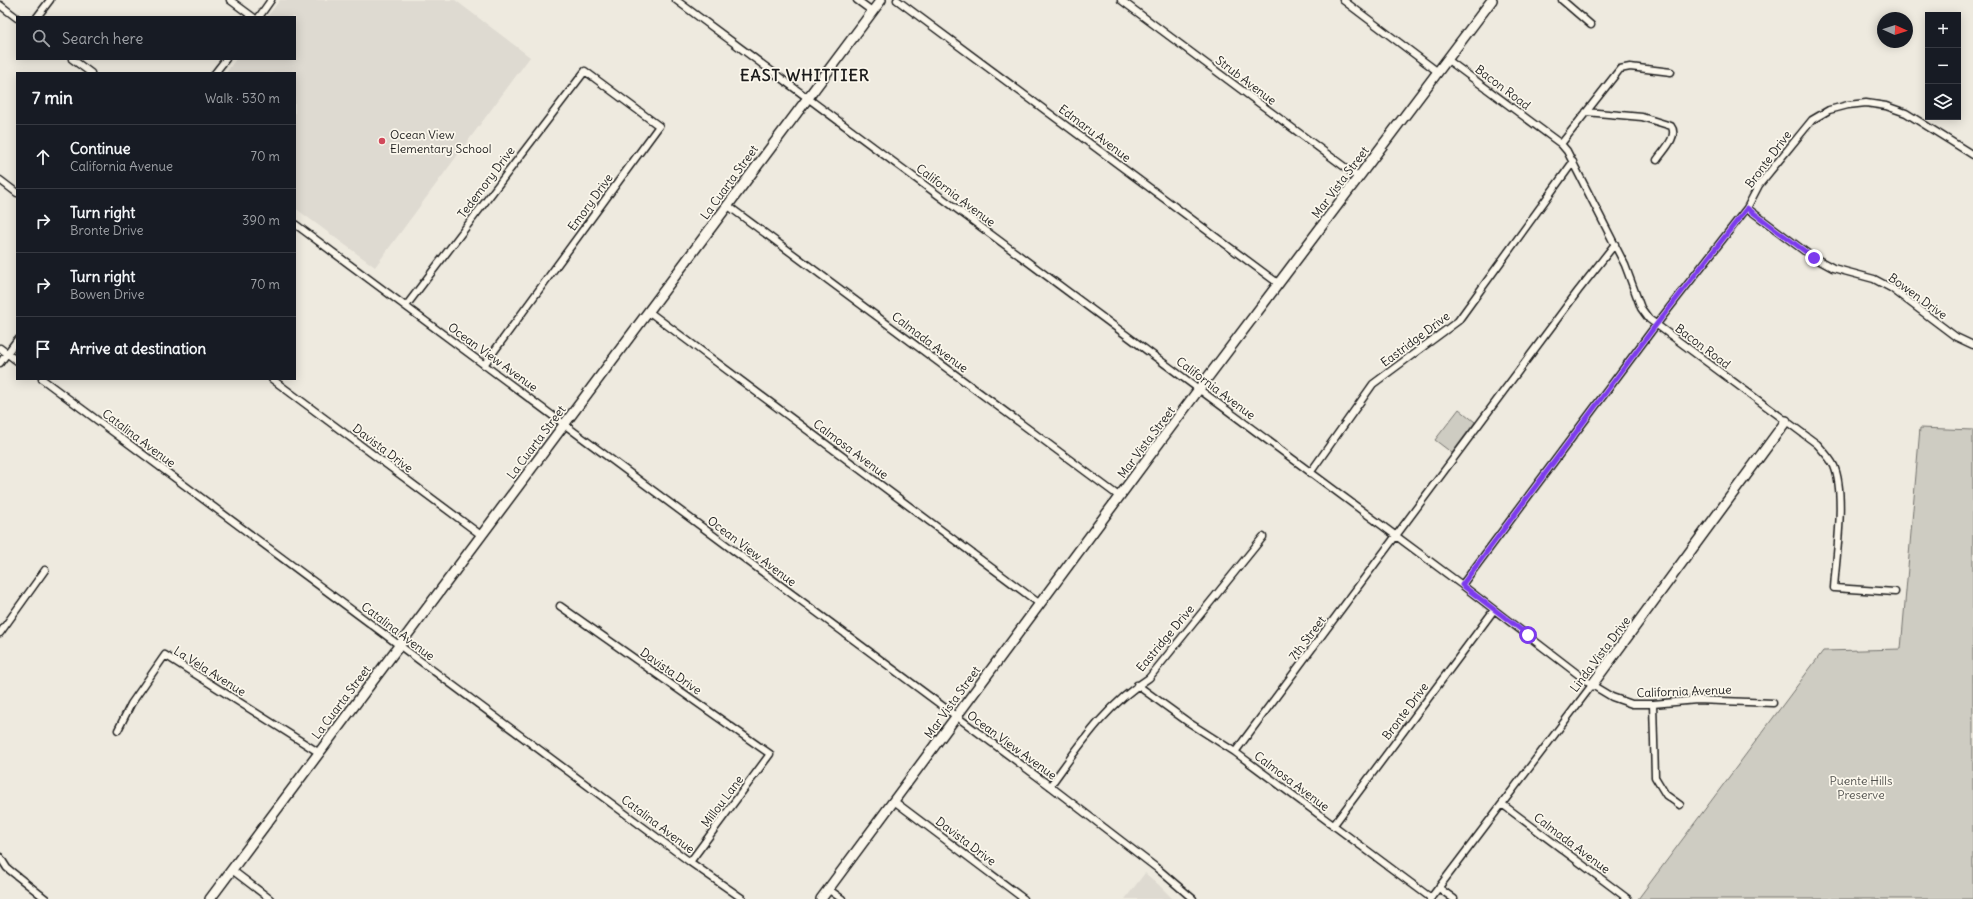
<!DOCTYPE html>
<html lang="en">
<head>
<meta charset="utf-8">
<style>
	body { margin:0; font-family:Delius,sans-serif; background:#20242c; color:#f1f3f6 }
	.controls { position:absolute; right:12px; top:12px; display:grid; overflow:hidden; border-radius:0px; box-shadow:0 2px 10px #0003 }
	.controls button { width:36px; height:36px; display:grid; place-items:center; padding:0; border:0; border-bottom:1px solid #363941; background:#171b24; color:#f1f3f6; font:20px sans-serif }
	.compass { position:absolute; left:1877px; top:12px; width:36px; height:36px; border-radius:50%; background:#171b24; box-shadow:0 2px 10px #0003; rotate:93deg }
	.stop { position:absolute; width:12px; height:12px; margin:-9px; border:3px solid #7c3aed; border-radius:50%; background:#fff }
	.stop.end { background:#7c3aed; border-color:#fff; box-shadow:0 1px 4px #0008 }
	.list { margin:0; padding:0; list-style:none }
	h2 { display:flex; justify-content:space-between; align-items:center; height:52px; margin:0; padding:0 16px; font-size:17px }
	h2 small { font-size:13px; font-weight:400; color:#9ea1a6 }
	.list li { display:grid; grid-template-columns:26px 1fr auto; gap:12px; align-items:center; box-sizing:border-box; height:64px; padding:0 16px; border-top:1px solid #363941 }
	.list b { display:block; font-size:15px; white-space:nowrap }
	.list p { margin:0; font-size:13px; white-space:nowrap; color:#9ea1a6 }
	.list em { font-size:13px; font-style:normal; color:#9ea1a6 }
	.icon { flex:none; width:22px; height:22px; fill:none; stroke:currentColor; stroke-width:2; stroke-linecap:round; stroke-linejoin:round }
	.map { position:relative; flex:none; width:1973px; height:899px; overflow:hidden }
	.search { position:absolute; background:#171b24; box-shadow:0 2px 10px #0003; left:16px; top:16px; width:280px; height:44px; display:flex; align-items:center; gap:10px; box-sizing:border-box; padding:0 14px; border-radius:0px; color:#9ea1a6; font-size:15px }
	.panel { position:absolute; background:#171b24; box-shadow:0 2px 10px #0003; left:16px; top:72px; width:280px; height:308px; border-radius:0px }
	.map>svg:first-child { display:block }
	.built { fill:#dedad1 }
	.green { fill:#ceccc2; stroke:#75746f }
	.lines { fill:none; stroke-linecap:round; stroke-linejoin:round }
	.street-casing { stroke:#1c1c1c; stroke-width:9 }
	.secondary-casing { stroke:#1c1c1c; stroke-width:12 }
	.street { stroke:#fbf7ec; stroke-width:6 }
	.secondary { stroke:#fbf7ec; stroke-width:9 }
	.route { stroke:#7c3aed; stroke-width:5 }
	.poi-dot { fill:#d1495b; stroke:#fbf7ec; stroke-width:1.5 }
	.labels { text-anchor:middle; dominant-baseline:central; stroke-width:3.5; stroke-linejoin:round; paint-order:stroke }
	.street-label { font-size:12px; fill:#1c1c1c; stroke:#fbf7ec }
	.poi-label { font-size:12px; fill:#1c1c1c; stroke:#fbf7ec; text-anchor:start }
	.park-label { font-size:12px; fill:#51514e; stroke:#fbf7ec }
	.district-label { font-size:16px; font-weight:bold; letter-spacing:1px; fill:#1c1c1c; stroke:#fbf7ec }
</style>
</head>
<body>
<div class="map">
<svg width="1973" height="899" viewBox="0 0 1973 899">
	<rect width="100%" height="100%" fill="#eeeadf"/>
	<filter id="ink" filterUnits="userSpaceOnUse"><feTurbulence type="fractalNoise" baseFrequency=".025" numOctaves="2"/><feDisplacementMap in="SourceGraphic" scale="8" xChannelSelector="R" yChannelSelector="G"/><feConvolveMatrix kernelMatrix="1 2 1 2 8 2 1 2 1" color-interpolation-filters="sRGB"/></filter>
	<g filter="url(#ink)">
		<path class="built" d="M 280,0 L 455,0 L 530,57 L 375,267 L 295,208 L 295,73 L 226,73 L 236,59 L 295,59 L 295,17 L 267,17 Z
			M 1145,873 L 1159,885 L 1173,899 L 1125,899 Z"/>
		<path class="green" d="M 1459,409 L 1475,422 L 1452,453 L 1435,440 Z
			M 1920,428 L 1973,430 L 1973,899 L 1638,899 L 1823,651 L 1901,649 Z"/>
		<g class="lines">
			<defs>
				<path id="street" d="M 230,0 L 253,17
					M 676,0 L 1462,585 L 1592,685 L 1612,697 L 1632,704 L 1653,704 L 1697,700 L 1773,703
					M 857,0 L 872,11
					M 897,0 L 1279,284
					M 1121,0 L 1358,177
					M 1343,0 L 1438,72
					M 1562,0 L 1591,25
					M 0,5 L 17,18
					M 37,17 L 50,0
					M 259,17 L 271,0
					M 72,59 L 91,73
					M 1448,60 L 1561,144 L 1567,151 L 1625,265 L 1641,308 L 1649,319 L 1817,444 C 1823,451 1830,458 1834,466 C 1846,494 1836,556 1834,588 L 1895,592
					M 215,73 L 226,59
					M 1586,112 L 1642,117 L 1671,126 C 1679,136 1663,151 1657,160
					M 1561,144 L 1620,69 L 1630,67 L 1671,72
					M 0,180 L 17,193
					M 727,205 L 1120,497
					M 1747,208 L 1811,256 L 1833,268 L 1874,279 L 1891,288 L 1956,337 L 1973,345
					M 295,224 L 1050,786 L 1158,869 L 1193,899
					M 406,306 L 585,71 L 659,126 L 484,365
					M 648,311 L 1040,604
					M 0,348 L 17,361
					M 0,363 L 17,340
					M 42,379 L 690,862 L 743,899
					M 272,379 L 481,535
					M 1310,473 L 1373,384 L 1458,321 L 1573,162
					M 1462,585 L 1656,325 L 1747,208 L 1759,185 L 1812,120 L 1829,110 L 1848,105 L 1866,103 L 1886,106 L 1906,113 L 1973,155
					M 560,606 L 770,754 L 690,862
					M 0,633 L 45,570
					M 1137,685 L 1188,722 L 1235,752 L 1431,898
					M 1653,704 L 1655,777 L 1666,795 L 1680,805
					M 118,730 L 131,704 L 165,655 L 318,752
					M 1235,752 L 1578,291 L 1615,244
					M 1050,786 C 1080,745 1105,706 1149,678 L 1263,537
					M 894,801 L 1024,899
					M 1502,804 L 1628,899
					M 1333,826 L 1494,610
					M 0,857 L 7,868 L 46,899
					M 232,870 L 270,899
					M 1439,888 L 1454,899
					M 828,889 L 842,899
					M 1430,899 L 1592,685"/>
				<path id="secondary" d="M 1592,685 L 1786,421
					M 210,899 L 881,0
					M 821,899 L 1199,389 L 1492,0"/>
			</defs>
			<use href="#street" class="street-casing"/>
			<use href="#secondary" class="secondary-casing"/>
			<use href="#street" class="street"/>
			<use href="#secondary" class="secondary"/>
		</g>
	</g>
	<g class="lines" filter="url(#ink)">
		<path class="route" d="M 1528,635 L 1462,585 L 1656,325 L 1747,208 L 1814,258"/>
	</g>
	<circle class="poi-dot" cx="382" cy="141" r="4"/>
	<g class="labels">
		<g class="street-label">
			<text transform="translate(1246 80) rotate(37)">Strub Avenue</text>
			<text transform="translate(1503 87) rotate(37)">Bacon Road</text>
			<text transform="translate(1095 133) rotate(37)">Edmaru Avenue</text>
			<text transform="translate(1768 159) rotate(-53)">Bronte Drive</text>
			<text transform="translate(486 182) rotate(-53)">Tedemory Drive</text>
			<text transform="translate(729 182) rotate(-54)">La Cuarta Street</text>
			<text transform="translate(1340 182) rotate(-53)">Mar Vista Street</text>
			<text transform="translate(956 195) rotate(37)">California Avenue</text>
			<text transform="translate(590 202) rotate(-54)">Emory Drive</text>
			<text transform="translate(1918 296) rotate(36)">Bowen Drive</text>
			<text transform="translate(1415 339) rotate(-37)">Eastridge Drive</text>
			<text transform="translate(930 342) rotate(37)">Calmada Avenue</text>
			<text transform="translate(1703 346) rotate(37)">Bacon Road</text>
			<text transform="translate(493 357) rotate(36)">Ocean View Avenue</text>
			<text transform="translate(1216 388) rotate(37)">California Avenue</text>
			<text transform="translate(139 438) rotate(37)">Catalina Avenue</text>
			<text transform="translate(536 442) rotate(-53)">La Cuarta Street</text>
			<text transform="translate(1146 442) rotate(-53)">Mar Vista Street</text>
			<text transform="translate(383 448) rotate(37)">Davista Drive</text>
			<text transform="translate(851 449) rotate(37)">Calmosa Avenue</text>
			<text transform="translate(752 551) rotate(37)">Ocean View Avenue</text>
			<text transform="translate(398 631) rotate(37)">Catalina Avenue</text>
			<text transform="translate(1165 638) rotate(-50)">Eastridge Drive</text>
			<text transform="translate(1307 638) rotate(-53)">7th Street</text>
			<text transform="translate(1600 654) rotate(-53)">Linda Vista Drive</text>
			<text transform="translate(210 671) rotate(32)">La Vela Avenue</text>
			<text transform="translate(671 671) rotate(35)">Davista Drive</text>
			<text transform="translate(1684 691) rotate(-2)">California Avenue</text>
			<text transform="translate(341 702) rotate(-53)">La Cuarta Street</text>
			<text transform="translate(952 702) rotate(-54)">Mar Vista Street</text>
			<text transform="translate(1405 711) rotate(-53)">Bronte Drive</text>
			<text transform="translate(1012 745) rotate(36)">Ocean View Avenue</text>
			<text transform="translate(1292 781) rotate(37)">Calmosa Avenue</text>
			<text transform="translate(722 801) rotate(-53)">Millou Lane</text>
			<text transform="translate(658 824) rotate(37)">Catalina Avenue</text>
			<text transform="translate(966 841) rotate(37)">Davista Drive</text>
			<text transform="translate(1572 843) rotate(37)">Calmada Avenue</text>
		</g>
		<g class="poi-label">
			<text x="390" y="134">Ocean View<tspan x="390" dy="14">Elementary School</tspan></text>
		</g>
		<g class="park-label">
			<text x="1861" y="780">Puente Hills<tspan x="1861" dy="14">Preserve</tspan></text>
		</g>
		<g class="district-label">
			<text x="805" y="75">EAST WHITTIER</text>
		</g>
	</g>
</svg>
<div class="controls">
<button>+</button>
<button>−</button>
<button><svg class="icon" aria-label="layers" viewBox="0 0 24 24"><path d="M12 4l9 5-9 5-9-5zM3 14l9 5 9-5"/></svg></button>
</div>
<svg class="compass" viewBox="-18 -18 36 36"><path d="M0-13l5 13h-10z" fill="#e53935"/><path d="M0 13l5-13h-10z" fill="#9ea1a6"/></svg>
<div class="stop" style="left:1528px;top:635px"></div>
<div class="stop end" style="left:1814px;top:258px"></div>
<div class="search"><svg class="icon" aria-label="search" viewBox="0 0 24 24"><circle cx="10" cy="10" r="6"/><path d="M15 15l6 6"/></svg>Search here</div>
<section class="panel">
<h2>7 min<small>Walk · 530 m</small></h2>
<ul class="list">
<li><svg class="icon" aria-label="ahead" viewBox="0 0 24 24"><path d="M12 20V5M6 11l6-6 6 6"/></svg><div><b>Continue</b><p>California Avenue</p></div><em>70 m</em></li>
<li><svg class="icon" aria-label="right" viewBox="0 0 24 24"><path d="M7 20v-9h11M14 6l5 5-5 5"/></svg><div><b>Turn right</b><p>Bronte Drive</p></div><em>390 m</em></li>
<li><svg class="icon" aria-label="right" viewBox="0 0 24 24"><path d="M7 20v-9h11M14 6l5 5-5 5"/></svg><div><b>Turn right</b><p>Bowen Drive</p></div><em>70 m</em></li>
<li><svg class="icon" aria-label="arrive" viewBox="0 0 24 24"><path d="M6 21V4h12l-3 4 3 4H6"/></svg><div><b>Arrive at destination</b></div></li>
</ul>
</section>
</div>
</body>
</html>
